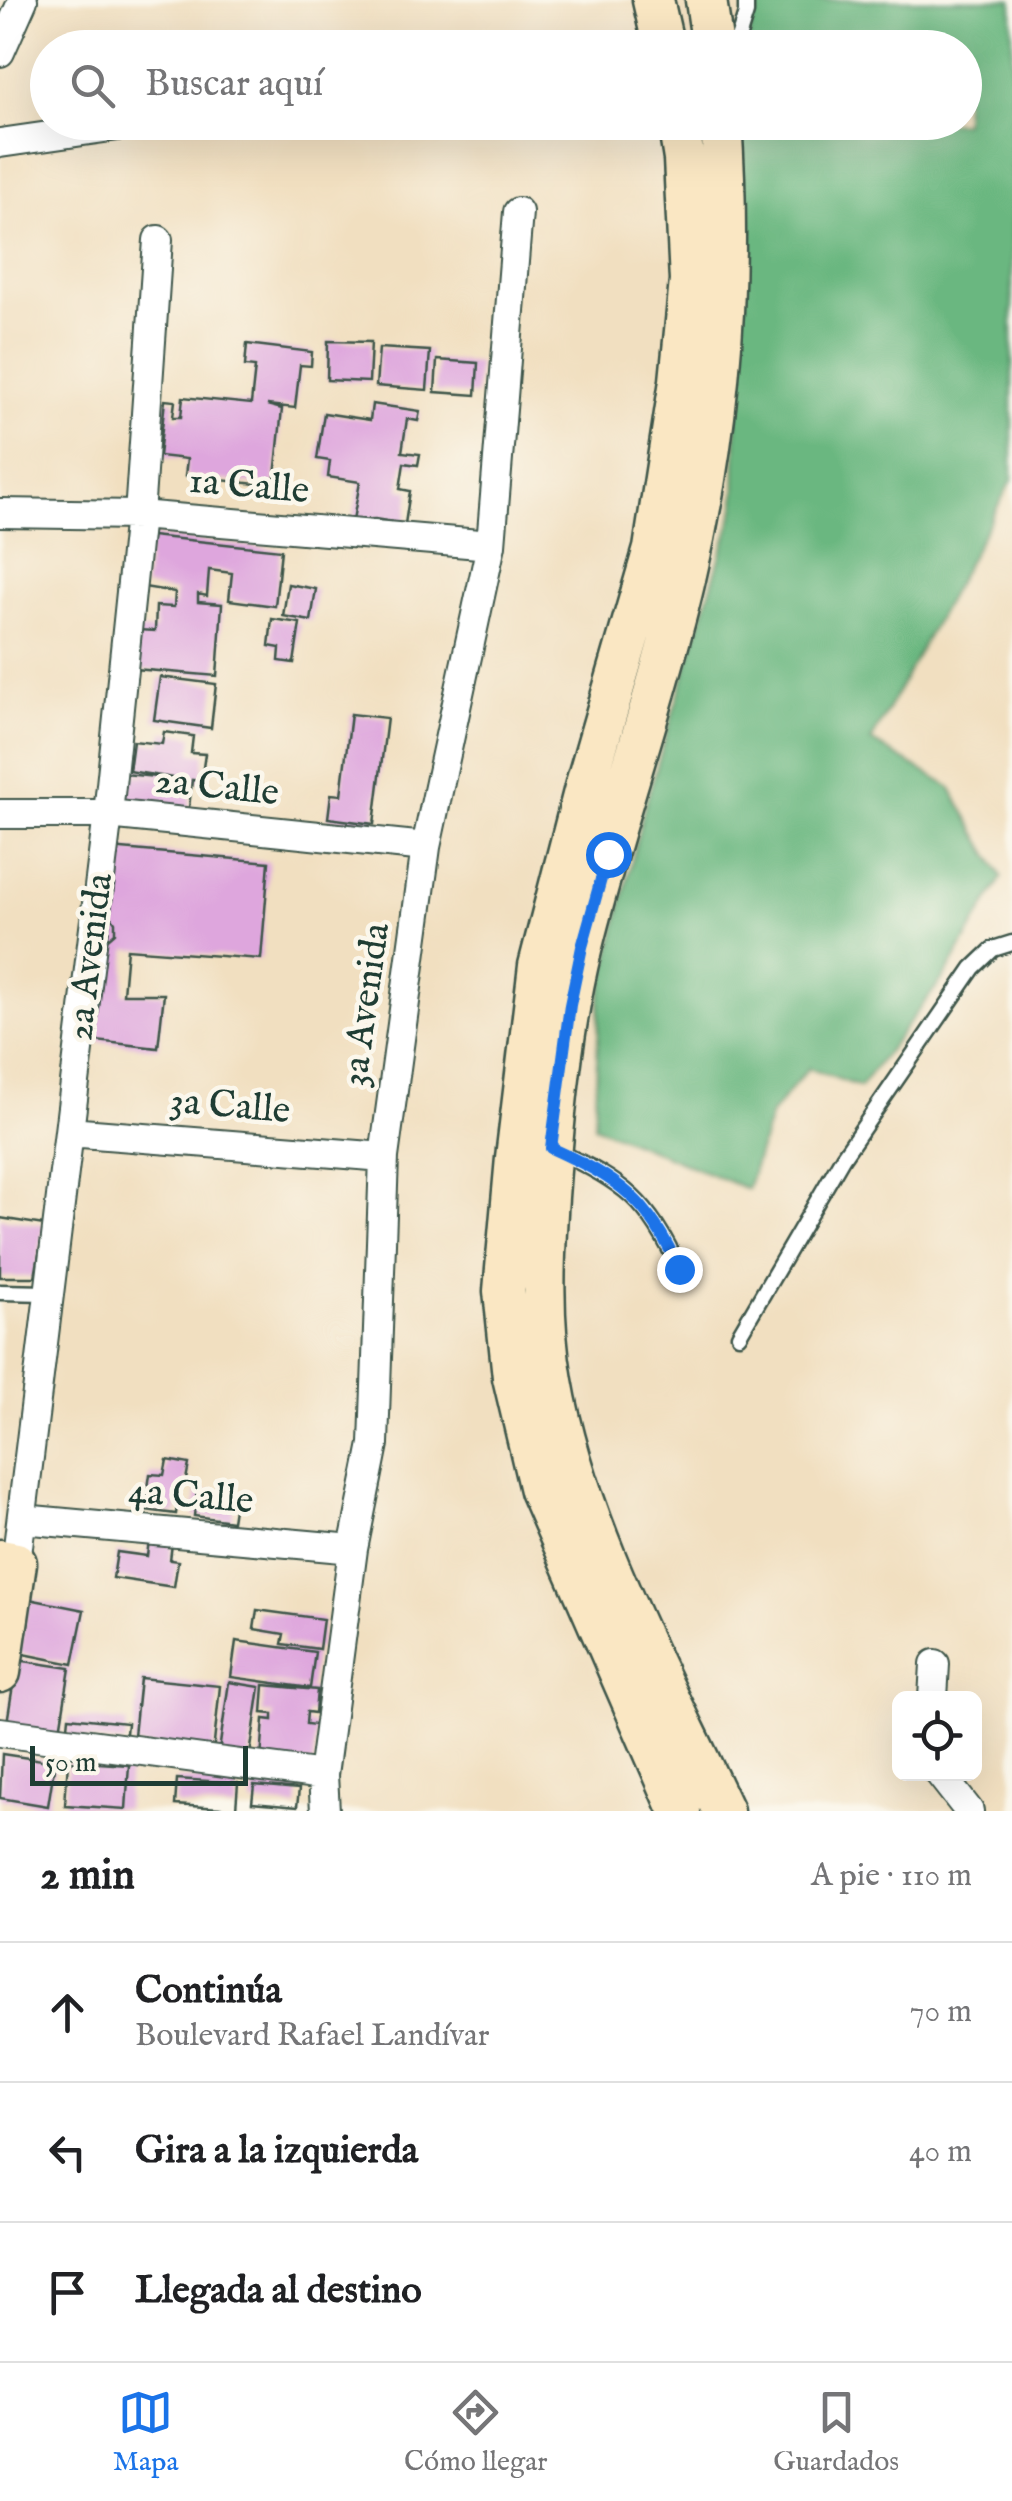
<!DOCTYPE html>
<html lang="es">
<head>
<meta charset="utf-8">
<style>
	body { margin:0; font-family:"IM FELL English",serif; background:#f2f2f2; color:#202124 }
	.controls { position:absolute; right:30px; bottom:30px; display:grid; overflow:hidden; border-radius:15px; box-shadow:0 10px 40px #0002 }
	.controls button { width:90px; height:90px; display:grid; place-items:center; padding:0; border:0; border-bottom:2px solid #e0e0e0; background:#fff; color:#202124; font:50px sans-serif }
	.scale { position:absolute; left:30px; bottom:25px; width:218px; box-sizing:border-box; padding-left:10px; border:5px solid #1f3d34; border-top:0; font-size:28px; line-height:35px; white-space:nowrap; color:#1f3d34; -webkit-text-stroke:8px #fbf7ec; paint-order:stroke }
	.stop { position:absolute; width:30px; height:30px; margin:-22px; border:8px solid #1a73e8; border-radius:50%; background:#fff }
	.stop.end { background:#1a73e8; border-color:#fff; box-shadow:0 2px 10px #0008 }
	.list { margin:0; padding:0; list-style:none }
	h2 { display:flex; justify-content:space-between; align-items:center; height:130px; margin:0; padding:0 40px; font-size:42px }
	h2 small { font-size:32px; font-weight:400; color:#757577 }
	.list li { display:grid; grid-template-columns:65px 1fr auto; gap:30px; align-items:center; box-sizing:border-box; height:140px; padding:0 40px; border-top:2px solid #e0e0e0 }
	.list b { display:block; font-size:38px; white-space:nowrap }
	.list p { margin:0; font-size:32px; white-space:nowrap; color:#757577 }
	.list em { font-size:32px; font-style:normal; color:#757577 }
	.icon { flex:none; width:55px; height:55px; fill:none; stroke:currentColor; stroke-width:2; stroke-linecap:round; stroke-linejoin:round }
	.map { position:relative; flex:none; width:1012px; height:1811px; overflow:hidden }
	.search { position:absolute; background:#fff; box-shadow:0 10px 40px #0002; left:30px; right:30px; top:30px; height:110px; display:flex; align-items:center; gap:25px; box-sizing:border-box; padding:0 35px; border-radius:55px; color:#757577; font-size:38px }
	.sheet { height:550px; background:#fff }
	nav { display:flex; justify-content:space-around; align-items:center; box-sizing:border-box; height:140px; border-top:2px solid #e0e0e0; background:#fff; font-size:28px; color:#757577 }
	nav a { display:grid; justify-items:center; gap:5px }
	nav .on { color:#1a73e8 }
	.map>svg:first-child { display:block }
	.forest { fill:#6bb780; stroke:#457a5a; stroke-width:2.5 }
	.building { fill:#dea6dd }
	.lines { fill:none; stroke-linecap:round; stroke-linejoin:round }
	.lane-casing { stroke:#3e5549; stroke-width:19 }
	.street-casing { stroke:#3e5549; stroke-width:32 }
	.secondary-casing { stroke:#3e5549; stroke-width:45 }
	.lane { stroke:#fff; stroke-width:14 }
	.street { stroke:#fff; stroke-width:28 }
	.secondary { stroke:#fae7c3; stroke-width:40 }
	.route { stroke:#1a73e8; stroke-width:12 }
	.labels { text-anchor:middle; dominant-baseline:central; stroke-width:9; stroke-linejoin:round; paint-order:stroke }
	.street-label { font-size:38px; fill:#1f3d34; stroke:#fbf7ec }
</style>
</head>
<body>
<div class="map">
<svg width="1012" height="1811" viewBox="0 0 1012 1811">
	<rect width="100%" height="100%" fill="#fbf7ec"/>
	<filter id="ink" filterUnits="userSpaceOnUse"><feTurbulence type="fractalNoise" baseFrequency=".01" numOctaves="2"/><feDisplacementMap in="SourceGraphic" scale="20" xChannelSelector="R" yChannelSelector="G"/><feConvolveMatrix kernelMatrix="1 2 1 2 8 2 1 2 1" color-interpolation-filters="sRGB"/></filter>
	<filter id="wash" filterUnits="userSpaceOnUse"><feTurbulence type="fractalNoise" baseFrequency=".0048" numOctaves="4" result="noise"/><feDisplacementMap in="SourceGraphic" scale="40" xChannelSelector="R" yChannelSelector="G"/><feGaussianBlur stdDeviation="2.25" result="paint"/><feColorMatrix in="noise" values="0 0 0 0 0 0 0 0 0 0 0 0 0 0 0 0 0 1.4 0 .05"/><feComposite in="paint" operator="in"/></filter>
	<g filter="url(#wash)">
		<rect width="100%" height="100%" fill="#f1dfc0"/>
		<path class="forest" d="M 755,0 L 1012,0 L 1012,480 L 871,741 L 950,787 L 1002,877 L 947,973 L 860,1087 L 808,1068 L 771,1114 L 747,1189 L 594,1126 L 600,997 L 643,812 L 735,508 L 741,123 L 964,122 L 964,48 L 747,47 Z"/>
		<g id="blocks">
			<path class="building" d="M 328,341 L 371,342 L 369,382 L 327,380 Z
				M 247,344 L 312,352 L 311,366 L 300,365 L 295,408 L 267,405 L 282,409 L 274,486 L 185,476 L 187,459 L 159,456 L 165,400 L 175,401 L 173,417 L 181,417 L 183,397 L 251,404 L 255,367 L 245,366 Z
				M 379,348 L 430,351 L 427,390 L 376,386 Z
				M 437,360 L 478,363 L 476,395 L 435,392 Z
				M 372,404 L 420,411 L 418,421 L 407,419 L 402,452 L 420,454 L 418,465 L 404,463 L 400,489 L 410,491 L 405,524 L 375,519 L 353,520 L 360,482 L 328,477 L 330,461 L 317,459 L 324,413 L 370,420 Z
				M 151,536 L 281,550 L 275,606 L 229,600 L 232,573 L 209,570 L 207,596 L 198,594 L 198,602 L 222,604 L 217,676 L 135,669 L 138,630 L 155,631 L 156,606 L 174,607 L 175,592 L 144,587 Z
				M 288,584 L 316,589 L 311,621 L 283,616 Z
				M 272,619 L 300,623 L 294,663 L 279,661 L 280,648 L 269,646 Z
				M 160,677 L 216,684 L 211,728 L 154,720 Z
				M 351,714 L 387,718 L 374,824 L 328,818 L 331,794 L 341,795 Z
				M 164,732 L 193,736 L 191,753 L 205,754 L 201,781 L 192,780 L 188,818 L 120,812 L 124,774 L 179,779 L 129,771 L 133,741 L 162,744 Z
				M 110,848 L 269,862 L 261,959 L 127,949 L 123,994 L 164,994 L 158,1048 L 96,1041 L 101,945 L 115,933 L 115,922 L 106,908 Z
				M 0,1218 L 44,1225 L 35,1277 L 0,1277 Z
				M 167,1460 L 189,1464 L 185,1485 L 180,1484 L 176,1514 L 145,1510 L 150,1474 L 164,1475 Z
				M 197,1490 L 236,1495 L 232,1521 L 194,1516 Z
				M 149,1540 L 172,1544 L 170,1560 L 178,1561 L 174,1587 L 113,1578 L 117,1552 L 147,1556 Z
				M 29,1599 L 84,1610 L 73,1664 L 19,1653 Z
				M 257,1610 L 323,1619 L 319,1649 L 282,1644 L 284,1634 L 254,1629 Z
				M 236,1641 L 315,1652 L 310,1688 L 231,1677 Z
				M 17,1660 L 70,1668 L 59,1737 L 6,1729 Z
				M 140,1678 L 220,1686 L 213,1753 L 133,1745 Z
				M 229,1682 L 260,1687 L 249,1762 L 218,1758 Z
				M 264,1685 L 317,1690 L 315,1713 L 307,1712 L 306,1724 L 316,1725 L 313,1764 L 261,1760 L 264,1719 L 273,1720 L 273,1714 L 262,1713 Z
				M 69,1717 L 127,1723 L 125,1744 L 67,1737 Z
				M 2,1754 L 55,1762 L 48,1806 L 0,1798 Z
				M 68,1761 L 129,1765 L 126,1809 L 65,1805 Z
				M 177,1779 L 238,1783 L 236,1809 L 175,1805 Z
				M 254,1785 L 299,1789 L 297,1807 L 252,1803 Z"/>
		</g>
	</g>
	<g filter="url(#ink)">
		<use href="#blocks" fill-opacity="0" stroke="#3e5549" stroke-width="2.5"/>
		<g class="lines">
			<defs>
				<path id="lane" d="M 735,48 L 746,13 L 746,0
					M 556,1151 C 622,1180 651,1203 679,1269
					M 0,1292 L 48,1293
					M 739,1335 L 843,1157 L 973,968 L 993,949 L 1012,943"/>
				<path id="street" d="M 0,52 L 23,0
					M 0,143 L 146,122
					M 0,513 L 139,515 L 491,545
					M 0,814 L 108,814 L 426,847
					M 69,1132 L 384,1157
					M 22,1519 L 353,1549
					M 16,1563 L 108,814 L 139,515 L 158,240
					M 933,1698 L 935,1664
					M 0,1732 L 323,1775
					M 940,1774 L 969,1811
					M 325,1811 L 323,1775 L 353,1549 L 374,1444 L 384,1157 L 426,847 L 491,545 L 518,212"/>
				<path id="secondary" d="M 653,0 L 664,48
					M 706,0 L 713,48
					M 678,122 L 684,159 L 690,281 L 680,381 L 654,549 L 586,784 L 539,966 L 516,1158 L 504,1291 L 513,1377 L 540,1490 L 680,1811
					M 721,122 C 732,277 720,433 684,583 C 655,705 612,824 582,946 C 562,1027 554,1114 548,1197 C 544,1258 541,1320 552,1381 C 577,1527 660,1676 723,1811
					M 0,1560 L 16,1563 L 0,1672"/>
			</defs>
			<use href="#lane" class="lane-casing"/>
			<use href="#street" class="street-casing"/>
			<use href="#secondary" class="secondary-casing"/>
			<use href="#lane" class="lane"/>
			<use href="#street" class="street"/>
			<use href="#secondary" class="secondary"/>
		</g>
	</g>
	<g class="lines" filter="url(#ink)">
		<path class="route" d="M 608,854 L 582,947 L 570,1005 L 551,1148 C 619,1179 649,1200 679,1269"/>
	</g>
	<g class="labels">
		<g class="street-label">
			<text transform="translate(249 487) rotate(5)">1a Calle</text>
			<text transform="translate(217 788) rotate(6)">2a Calle</text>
			<text transform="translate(91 957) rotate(-83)">2a Avenida</text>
			<text transform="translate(367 1005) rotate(-82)">3a Avenida</text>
			<text transform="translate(230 1107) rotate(5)">3a Calle</text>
			<text transform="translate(191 1497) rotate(5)">4a Calle</text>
		</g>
	</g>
</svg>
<div class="controls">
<button><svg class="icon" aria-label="locate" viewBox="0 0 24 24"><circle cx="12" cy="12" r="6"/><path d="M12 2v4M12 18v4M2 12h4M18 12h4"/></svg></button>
</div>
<div class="scale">50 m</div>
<div class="stop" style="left:608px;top:854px"></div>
<div class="stop end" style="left:679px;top:1269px"></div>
<div class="search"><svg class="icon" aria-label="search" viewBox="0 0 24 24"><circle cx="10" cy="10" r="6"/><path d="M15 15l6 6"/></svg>Buscar aquí</div>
</div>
<section class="sheet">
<h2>2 min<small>A pie · 110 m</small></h2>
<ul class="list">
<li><svg class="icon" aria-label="ahead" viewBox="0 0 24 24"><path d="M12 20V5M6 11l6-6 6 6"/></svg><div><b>Continúa</b><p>Boulevard Rafael Landívar</p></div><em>70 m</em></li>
<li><svg class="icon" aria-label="left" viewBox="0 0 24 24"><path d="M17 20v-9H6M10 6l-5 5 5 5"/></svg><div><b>Gira a la izquierda</b></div><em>40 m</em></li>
<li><svg class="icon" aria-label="arrive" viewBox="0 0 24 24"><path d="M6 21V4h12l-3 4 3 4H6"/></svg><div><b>Llegada al destino</b></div></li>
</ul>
</section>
<nav>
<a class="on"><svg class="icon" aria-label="map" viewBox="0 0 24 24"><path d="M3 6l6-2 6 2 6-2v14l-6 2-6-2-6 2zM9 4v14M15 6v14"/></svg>Mapa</a>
<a><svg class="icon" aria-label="directions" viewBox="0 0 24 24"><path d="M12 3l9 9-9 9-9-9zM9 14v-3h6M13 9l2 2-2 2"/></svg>Cómo llegar</a>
<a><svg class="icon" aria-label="saved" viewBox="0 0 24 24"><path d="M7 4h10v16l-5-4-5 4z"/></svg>Guardados</a>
</nav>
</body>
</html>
